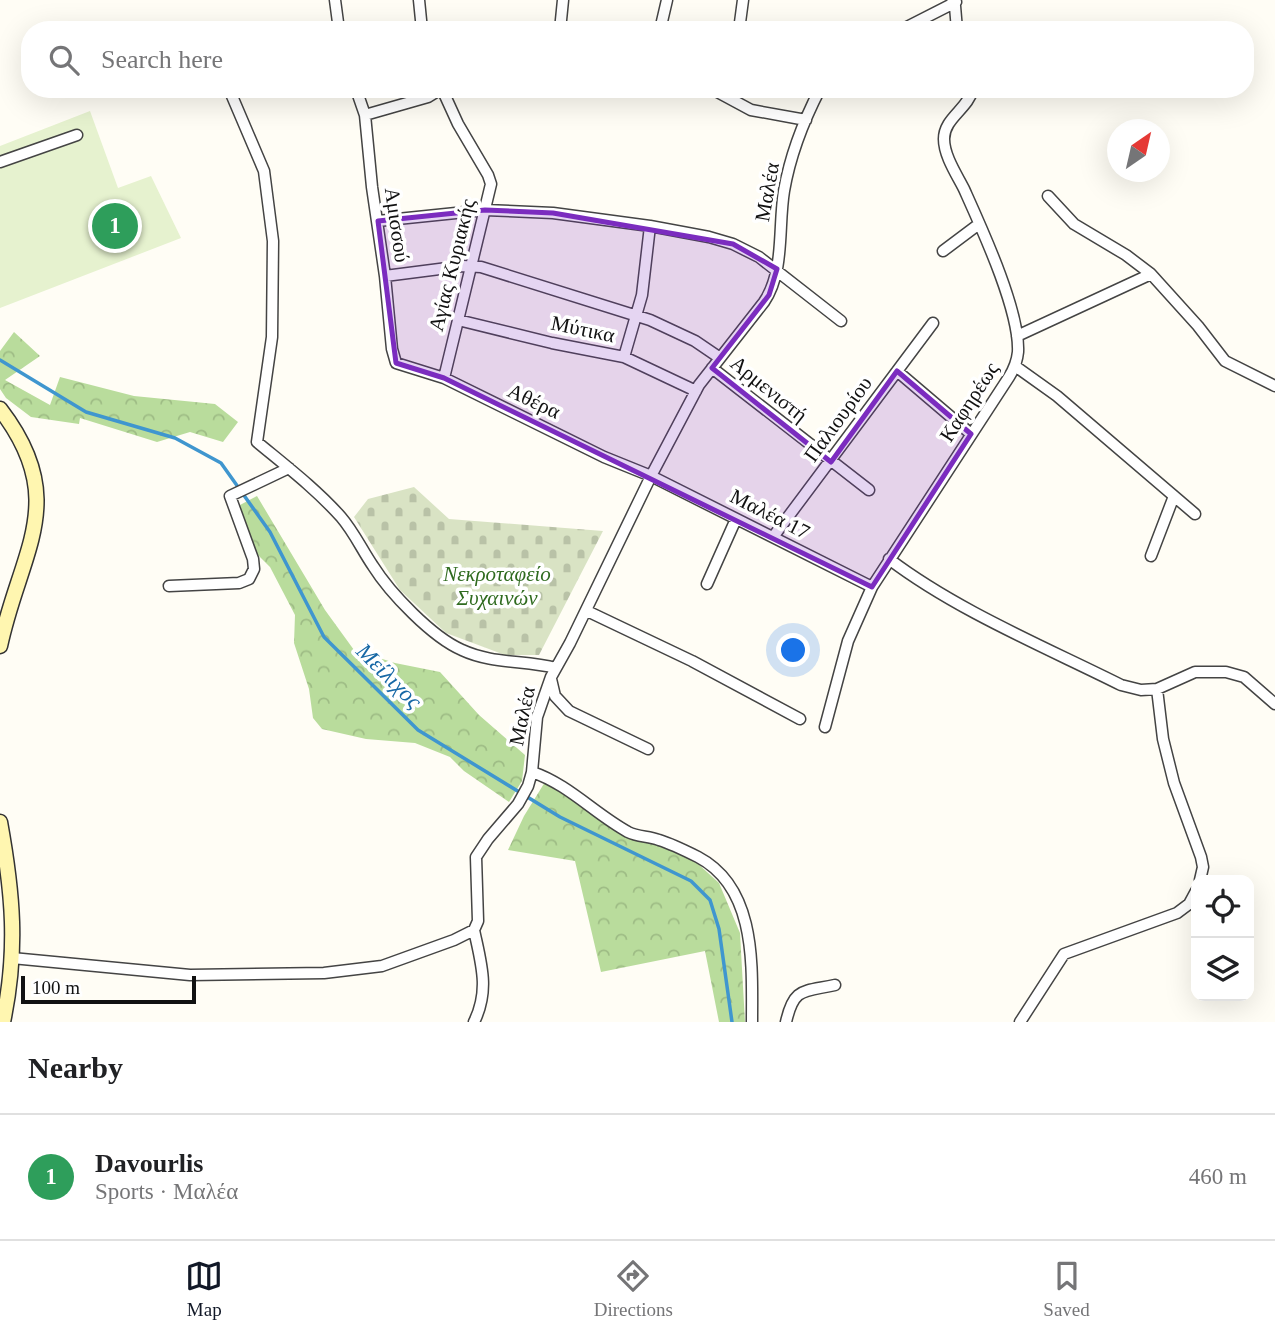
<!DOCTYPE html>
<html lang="en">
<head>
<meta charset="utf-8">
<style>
	body { margin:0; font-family:Georgia,serif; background:#f6f6f6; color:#202124 }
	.controls { position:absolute; right:21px; bottom:21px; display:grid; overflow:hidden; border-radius:14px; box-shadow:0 7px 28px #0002 }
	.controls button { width:63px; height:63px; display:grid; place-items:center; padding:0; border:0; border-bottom:2px solid #e0e0e0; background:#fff; color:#202124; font:35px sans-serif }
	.compass { position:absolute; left:1107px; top:119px; width:63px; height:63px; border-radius:50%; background:#fff; box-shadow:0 7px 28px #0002; rotate:34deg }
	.scale { position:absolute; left:21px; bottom:18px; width:175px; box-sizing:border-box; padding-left:7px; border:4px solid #111; border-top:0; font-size:19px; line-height:24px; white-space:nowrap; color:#111; -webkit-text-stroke:5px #fff; paint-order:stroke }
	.you { position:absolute; left:794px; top:651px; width:24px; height:24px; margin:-18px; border:5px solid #fff; border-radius:50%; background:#1a73e8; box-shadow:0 0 0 10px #1a73e833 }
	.badge { display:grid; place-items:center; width:46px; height:46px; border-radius:50%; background:#111827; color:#fff; font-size:23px; font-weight:700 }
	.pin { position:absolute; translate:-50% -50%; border:4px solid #fff; box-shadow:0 2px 7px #0006 }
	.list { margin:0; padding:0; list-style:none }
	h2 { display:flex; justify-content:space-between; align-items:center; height:91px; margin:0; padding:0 28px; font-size:30px }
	h2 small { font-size:23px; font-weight:400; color:#757577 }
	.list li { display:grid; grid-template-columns:46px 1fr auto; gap:21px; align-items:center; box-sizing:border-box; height:126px; padding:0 28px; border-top:2px solid #e0e0e0 }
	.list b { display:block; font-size:26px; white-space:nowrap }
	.list p { margin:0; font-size:23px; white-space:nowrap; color:#757577 }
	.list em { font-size:23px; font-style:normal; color:#757577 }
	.icon { flex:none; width:38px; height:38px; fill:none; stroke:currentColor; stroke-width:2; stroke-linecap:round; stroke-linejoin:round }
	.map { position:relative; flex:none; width:1275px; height:1022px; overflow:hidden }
	.search { position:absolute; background:#fff; box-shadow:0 7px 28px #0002; left:21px; right:21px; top:21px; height:77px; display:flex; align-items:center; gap:18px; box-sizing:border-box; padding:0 24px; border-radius:28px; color:#757577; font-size:26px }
	.sheet { height:217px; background:#fff }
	nav { display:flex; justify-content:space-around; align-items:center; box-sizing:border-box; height:98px; border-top:2px solid #e0e0e0; background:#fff; font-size:19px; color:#757577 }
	nav a { display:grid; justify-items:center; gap:4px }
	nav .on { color:#111827 }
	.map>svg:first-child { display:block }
	.forest { fill:url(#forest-crowns) }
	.cemetery { fill:url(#cemetery-stones) }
	.pitch { fill:#e6f2cf }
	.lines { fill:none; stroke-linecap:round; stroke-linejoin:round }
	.stream { stroke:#3f96cf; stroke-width:3.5 }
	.street-casing { stroke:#444; stroke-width:13 }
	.secondary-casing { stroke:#333; stroke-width:17 }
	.street { stroke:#fff; stroke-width:10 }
	.secondary { stroke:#fff6b0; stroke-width:14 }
	.marked { fill:#7b2cbf; fill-opacity:0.2; stroke:#7b2cbf; stroke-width:5; stroke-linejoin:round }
	.labels { text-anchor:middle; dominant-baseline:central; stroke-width:7; stroke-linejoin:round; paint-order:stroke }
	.street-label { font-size:21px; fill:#111; stroke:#fff }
	.park-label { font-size:21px; font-style:italic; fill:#2f6b1f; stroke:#fff }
	.water-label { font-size:23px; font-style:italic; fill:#1768a6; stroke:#fff }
</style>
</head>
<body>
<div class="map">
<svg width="1275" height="1022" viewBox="0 0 1275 1022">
	<defs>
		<pattern id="forest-crowns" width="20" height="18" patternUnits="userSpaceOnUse" patternTransform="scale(1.75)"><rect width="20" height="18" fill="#b9dc9c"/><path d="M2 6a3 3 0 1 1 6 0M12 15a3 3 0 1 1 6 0" fill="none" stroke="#9ebc85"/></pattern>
		<pattern id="cemetery-stones" width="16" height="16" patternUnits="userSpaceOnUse" patternTransform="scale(1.75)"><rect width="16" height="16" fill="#d9e3c4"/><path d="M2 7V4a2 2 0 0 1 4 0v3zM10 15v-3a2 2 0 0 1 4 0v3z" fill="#b9c2a7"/></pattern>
	</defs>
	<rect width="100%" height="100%" fill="#fffdf5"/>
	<path class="forest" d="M 14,332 L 40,356 L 5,380 L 50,405 L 60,377 L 134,396 L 215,404 L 238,422 L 223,442 L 190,432 L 157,442 L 80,418 L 79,424 L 31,417 L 6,398 L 0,389 L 0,351 Z
		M 257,496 L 325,610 L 354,650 L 395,663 L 440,672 L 479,715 L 525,755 L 522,781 L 509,802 L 464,771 L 450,757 L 415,743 L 366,739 L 322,729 L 313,718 L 309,689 L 294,643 L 295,615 L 270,567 L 257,554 L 249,537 L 240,505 Z
		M 545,782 L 653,843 L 696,862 L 719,883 L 740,933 L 745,1022 L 719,1022 L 705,951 L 601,972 L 575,861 L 508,850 L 524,816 Z"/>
	<path class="cemetery" d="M 414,487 L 449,519 L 603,531 L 539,655 L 505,655 L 446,633 L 400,590 L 354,517 L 368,499 Z"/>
	<path class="pitch" d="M 90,111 L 118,188 L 151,176 L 181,238 L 0,308 L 0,146 Z"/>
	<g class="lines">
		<path class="stream" d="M 0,360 L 86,412 L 175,438 L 221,463 L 270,532 L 324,637 L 418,730 L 560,817 L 691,881 L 710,900 L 719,929 L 732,1022"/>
		<defs>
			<path id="street" d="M 335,0 L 339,30
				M 419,0 L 422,30
				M 951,4 L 955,6 L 957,30
				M 560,30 L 563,0
				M 660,30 L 667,0
				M 739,30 L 743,0
				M 901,30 L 956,2 L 955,0
				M 229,89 L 264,171 L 273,241 L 272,337 L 257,442 C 286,466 316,489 341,517 C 354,532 362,550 373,566 C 390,593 432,637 462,650 C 492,664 524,660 556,668
				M 356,89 L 365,115 L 372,187 L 385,276 L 392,349 L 396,363 L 444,378 L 604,457 L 651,476 L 872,587
				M 442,89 L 458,124 L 488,175 L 491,184 L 444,378
				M 712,89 L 751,110 L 806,120
				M 365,115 L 428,97 L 441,89
				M 0,162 L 77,135
				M 1048,196 L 1074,224 L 1126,255 L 1151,274
				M 378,221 L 485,210 L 553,213 L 650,226 L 709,237 L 733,244 L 759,257 L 841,321
				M 943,251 L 979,224
				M 385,276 L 463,266 L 481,267 L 650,320 L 695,341 L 720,358
				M 458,320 L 552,343 L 624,357 L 696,391
				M 1017,336 L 1151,274 L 1198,326 L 1225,361 L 1275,386
				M 624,357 L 642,295 L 650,226
				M 1015,366 L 1057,396 L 1195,514
				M 712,368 L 869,490
				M 897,371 L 971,434
				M 773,537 L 933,323
				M 1151,556 L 1174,496
				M 889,559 C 956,610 1045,647 1121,685 L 1141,690 L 1157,689 L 1195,672 L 1226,672 L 1244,677 L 1275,704
				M 707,584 L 736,519
				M 169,586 L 239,583 L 249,579 L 254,569 L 253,559 L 230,496 L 289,468
				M 587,611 L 692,661 L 800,719
				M 551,679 L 555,696 L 569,711 L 648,749
				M 1157,689 L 1163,739 L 1174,783 L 1201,857 L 1203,867 L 1200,880
				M 825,727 L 848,641 L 872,587 L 1009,377 C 1014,369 1017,362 1018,352 C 1020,311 982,229 964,189 C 957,175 944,156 944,139 C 944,118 968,109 973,89
				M 532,772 C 568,784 595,814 628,832 C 638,837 648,836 659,840 C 672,844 686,851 698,857 C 757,888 752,966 752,1022
				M 12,958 L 190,975 L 324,973 L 382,966 L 454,940 L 474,930 L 478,921 L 476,857 L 488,839 L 518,804 L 528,786 L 532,772 L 537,717 L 551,677 L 570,643 L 651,476 L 699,385 L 764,302 C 785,271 778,227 784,191 C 790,156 804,120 820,89
				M 474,1022 C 490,990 481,963 474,930
				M 786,1022 C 794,987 803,992 835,985
				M 1020,1022 L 1064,954 L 1177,913 L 1189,904 L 1196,891"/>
			<path id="secondary" d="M 0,409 C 71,501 20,551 0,646
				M 0,822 C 13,894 18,950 3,1022"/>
		</defs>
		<use href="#street" class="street-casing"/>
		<use href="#secondary" class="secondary-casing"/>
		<use href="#street" class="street"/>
		<use href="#secondary" class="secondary"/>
	</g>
	<path class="marked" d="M 485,210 L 553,213 L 733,244 L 777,269 L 769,295 L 712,368 L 831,462 L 897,371 L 971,434 L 872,587 L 444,378 L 396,363 L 378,221 Z"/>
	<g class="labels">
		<g class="street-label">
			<text transform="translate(767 192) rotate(-80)">Μαλέα</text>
			<text transform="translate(397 225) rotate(82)">Αμισσού</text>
			<text transform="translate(452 265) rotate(-76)">Αγίας Κυριακής</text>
			<text transform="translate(583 329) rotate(12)">Μύτικα</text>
			<text transform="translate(769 389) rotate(39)">Αρμενιστή</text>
			<text transform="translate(534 401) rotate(25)">Αθέρα</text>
			<text transform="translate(969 402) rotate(-57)">Καφηρέως</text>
			<text transform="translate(838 419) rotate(-54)">Παλιουρίου</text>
			<text transform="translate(770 514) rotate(27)">Μαλέα 17</text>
			<text transform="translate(522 716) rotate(-78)">Μαλέα</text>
		</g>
		<g class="park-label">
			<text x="497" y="574">Νεκροταφείο<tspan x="497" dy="24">Συχαινών</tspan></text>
		</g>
		<g class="water-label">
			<text transform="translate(389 676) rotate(45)">Μείλιχος</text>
		</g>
	</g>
</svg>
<div class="controls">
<button><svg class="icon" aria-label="locate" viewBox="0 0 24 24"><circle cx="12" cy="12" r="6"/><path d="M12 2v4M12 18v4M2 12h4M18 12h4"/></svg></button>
<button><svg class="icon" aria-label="layers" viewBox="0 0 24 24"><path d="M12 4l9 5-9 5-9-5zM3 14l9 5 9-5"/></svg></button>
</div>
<svg class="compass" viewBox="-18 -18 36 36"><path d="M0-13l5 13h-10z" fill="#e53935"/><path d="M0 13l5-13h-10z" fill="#757577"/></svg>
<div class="scale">100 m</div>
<div class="you"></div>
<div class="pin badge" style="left:115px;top:226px;background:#2e9e5b">1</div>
<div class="search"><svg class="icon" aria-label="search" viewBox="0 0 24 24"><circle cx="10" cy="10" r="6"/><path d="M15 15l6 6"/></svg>Search here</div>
</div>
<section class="sheet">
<h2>Nearby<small></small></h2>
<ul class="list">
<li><span class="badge" style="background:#2e9e5b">1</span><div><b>Davourlis</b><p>Sports · Μαλέα</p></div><em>460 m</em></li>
</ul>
</section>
<nav>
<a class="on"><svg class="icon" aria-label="map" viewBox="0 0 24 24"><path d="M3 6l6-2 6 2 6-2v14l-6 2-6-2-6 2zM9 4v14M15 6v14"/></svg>Map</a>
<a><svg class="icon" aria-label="directions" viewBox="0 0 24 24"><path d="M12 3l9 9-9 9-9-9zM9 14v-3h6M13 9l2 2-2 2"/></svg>Directions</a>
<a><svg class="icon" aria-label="saved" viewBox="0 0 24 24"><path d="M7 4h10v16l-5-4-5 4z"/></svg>Saved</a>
</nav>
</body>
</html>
